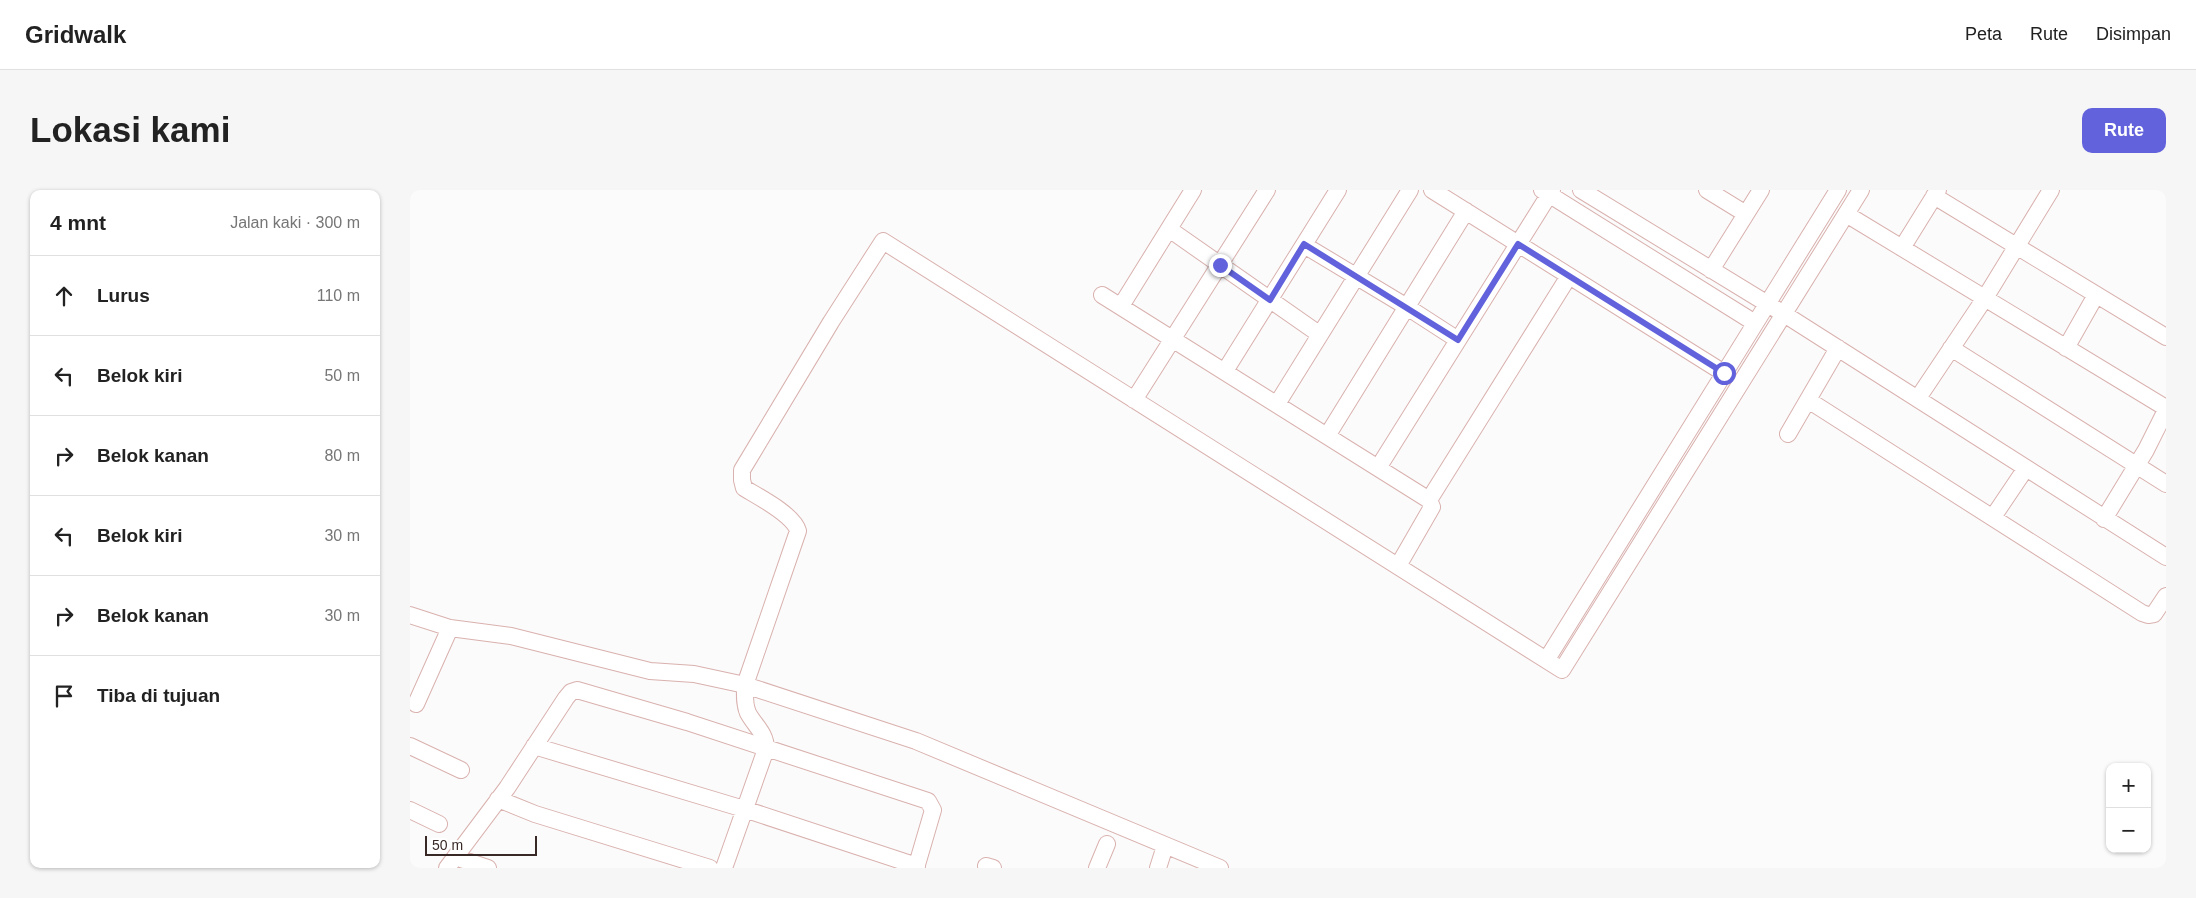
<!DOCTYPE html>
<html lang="id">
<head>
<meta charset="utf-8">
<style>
	body { margin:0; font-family:Arial,sans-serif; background:#f6f6f6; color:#222 }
	.controls { position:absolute; right:15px; bottom:15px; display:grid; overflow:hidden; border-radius:10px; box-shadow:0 1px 4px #0004 }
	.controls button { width:45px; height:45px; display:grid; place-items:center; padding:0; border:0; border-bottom:1px solid #e0e0e0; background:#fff; color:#222; font:25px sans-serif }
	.scale { position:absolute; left:15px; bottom:12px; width:112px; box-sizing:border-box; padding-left:5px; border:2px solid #382927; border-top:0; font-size:14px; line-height:18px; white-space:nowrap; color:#382927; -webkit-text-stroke:4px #fff; paint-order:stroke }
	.stop { position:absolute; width:15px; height:15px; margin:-11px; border:4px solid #6263dc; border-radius:50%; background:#fff }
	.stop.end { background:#6263dc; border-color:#fff; box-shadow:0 1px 5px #0008 }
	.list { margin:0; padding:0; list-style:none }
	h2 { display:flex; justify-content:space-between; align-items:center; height:65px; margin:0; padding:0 20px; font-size:21px }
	h2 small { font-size:16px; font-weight:400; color:#767676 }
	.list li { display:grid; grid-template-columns:32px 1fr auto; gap:15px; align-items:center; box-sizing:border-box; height:80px; padding:0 20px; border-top:1px solid #e0e0e0 }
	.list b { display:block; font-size:19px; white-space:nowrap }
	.list em { font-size:16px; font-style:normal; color:#767676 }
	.icon { flex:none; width:28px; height:28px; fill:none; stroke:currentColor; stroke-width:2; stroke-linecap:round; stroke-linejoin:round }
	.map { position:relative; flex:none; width:1756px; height:678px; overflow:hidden; border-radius:10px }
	header { display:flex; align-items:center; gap:30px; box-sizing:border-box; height:70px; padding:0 25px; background:#fff; border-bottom:1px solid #e0e0e0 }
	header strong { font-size:24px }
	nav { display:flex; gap:28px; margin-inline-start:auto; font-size:18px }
	.intro { display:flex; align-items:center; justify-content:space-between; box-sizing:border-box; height:120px; padding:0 30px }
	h1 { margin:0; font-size:35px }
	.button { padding:12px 22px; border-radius:10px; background:#6263dc; color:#fff; font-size:18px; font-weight:700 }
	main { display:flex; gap:30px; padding:0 30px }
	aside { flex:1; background:#fff; border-radius:10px; box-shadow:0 1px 4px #0004 }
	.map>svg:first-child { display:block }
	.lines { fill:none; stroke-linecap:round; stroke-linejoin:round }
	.minor-casing { stroke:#d9b1ae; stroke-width:18 }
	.minor { stroke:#fff; stroke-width:16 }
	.route { stroke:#6263dc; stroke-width:6 }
</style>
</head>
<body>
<header>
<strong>Gridwalk</strong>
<nav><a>Peta</a><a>Rute</a><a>Disimpan</a></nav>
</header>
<div class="intro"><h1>Lokasi kami</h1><a class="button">Rute</a></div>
<main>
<aside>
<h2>4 mnt<small>Jalan kaki · 300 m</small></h2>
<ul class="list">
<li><svg class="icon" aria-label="ahead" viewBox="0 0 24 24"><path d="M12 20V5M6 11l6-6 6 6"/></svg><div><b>Lurus</b></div><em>110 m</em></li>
<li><svg class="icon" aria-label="left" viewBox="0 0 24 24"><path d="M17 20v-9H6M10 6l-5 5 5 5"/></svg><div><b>Belok kiri</b></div><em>50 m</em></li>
<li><svg class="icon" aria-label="right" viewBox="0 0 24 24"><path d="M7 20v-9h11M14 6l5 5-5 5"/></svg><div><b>Belok kanan</b></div><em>80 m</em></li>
<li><svg class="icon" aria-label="left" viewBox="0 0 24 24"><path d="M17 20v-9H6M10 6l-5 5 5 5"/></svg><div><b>Belok kiri</b></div><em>30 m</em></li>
<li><svg class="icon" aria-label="right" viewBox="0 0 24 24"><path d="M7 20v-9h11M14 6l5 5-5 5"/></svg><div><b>Belok kanan</b></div><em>30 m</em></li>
<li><svg class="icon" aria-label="arrive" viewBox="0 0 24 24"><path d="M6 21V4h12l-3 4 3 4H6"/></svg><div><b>Tiba di tujuan</b></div></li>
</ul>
</aside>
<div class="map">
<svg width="1756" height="678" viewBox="0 0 1756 678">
	<rect width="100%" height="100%" fill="#fbfbfb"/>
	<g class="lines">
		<defs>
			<path id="minor" d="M 1022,0 L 1314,183
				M 1132,0 L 1345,133
				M 1171,0 L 1374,124 L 1756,367
				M 1297,0 L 1336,24
				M 1524,6 L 1756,147
				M 1436,24 L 1756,218
				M 759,39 L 909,144
				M 894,55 L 997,117 L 1048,150
				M 1492,58 L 1528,0
				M 1301,80 L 1351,0
				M 692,105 L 1019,310 L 1022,317 L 988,376
				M 711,116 L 783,0
				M 1541,158 L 1756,294
				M 1656,158 L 1686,105
				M 815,181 L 928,0
				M 1508,208 L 1575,108 L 1641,0
				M 724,210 L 857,0
				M 1398,210 L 1732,423 L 1738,425 L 1744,424 L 1756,406
				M 867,214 L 1000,0
				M 1378,244 L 1428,158
				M 917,246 L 1056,21
				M 968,278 L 1142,0
				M 1019,310 L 1159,86
				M 1583,327 L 1616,278
				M 1694,329 L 1736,260 L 1756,220
				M 0,425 L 40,438 L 101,446 L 240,481 L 284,484 L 335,495 L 506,551 L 810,678
				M 1137,469 L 1428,0
				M 6,514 L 40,438
				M 0,556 L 51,580
				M 124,556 L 334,619 L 507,676
				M 88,609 L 125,624 L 300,678
				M 0,620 L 29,634
				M 45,667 L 78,678
				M 576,676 L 583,678
				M 37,678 L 97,598 L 156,508 L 161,502 L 167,500 L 277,532 L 518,611 L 523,620 L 506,678
				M 314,678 L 356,559 C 356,543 345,536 338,523 C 334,514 335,505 335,495 L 388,341 C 384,325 349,307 334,298 L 332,290 L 332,280 L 421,132 L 473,51 L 1152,480 L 1451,0
				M 687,678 L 697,654
				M 748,678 L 755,656"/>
		</defs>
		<use href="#minor" class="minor-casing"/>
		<use href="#minor" class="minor"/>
	</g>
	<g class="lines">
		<path class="route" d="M 810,75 L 860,110 L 894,54 L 1048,150 L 1108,54 L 1314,183"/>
	</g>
</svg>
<div class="controls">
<button>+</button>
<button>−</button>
</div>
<div class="scale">50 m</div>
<div class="stop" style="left:1314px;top:183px"></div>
<div class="stop end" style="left:810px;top:75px"></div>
</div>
</main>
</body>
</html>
